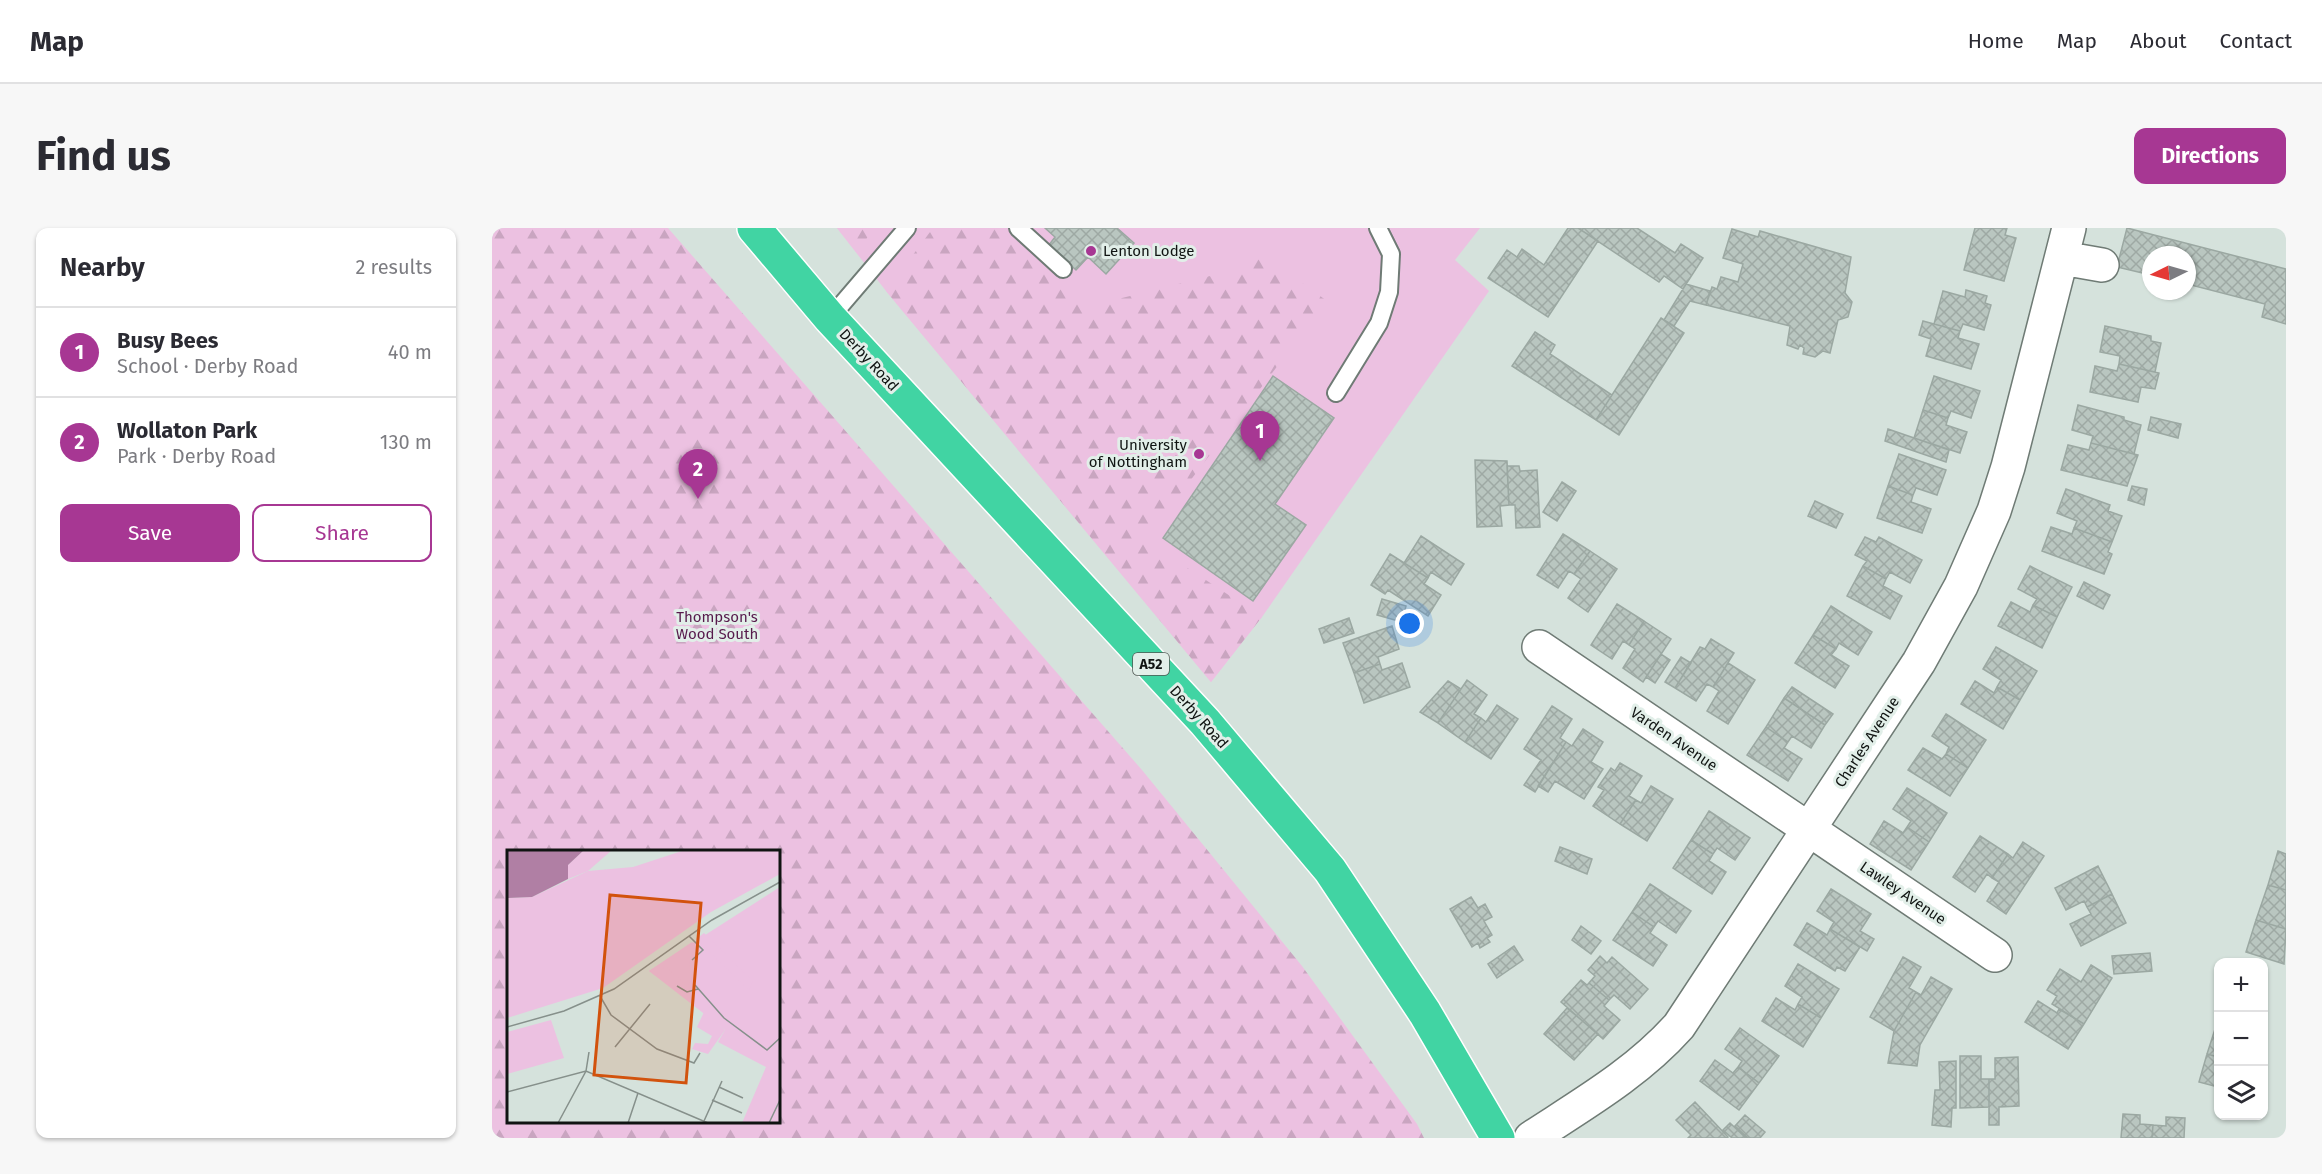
<!DOCTYPE html>
<html lang="en">
<head>
<meta charset="utf-8">
<style>
	body { margin:0; font-family:"Fira Sans",sans-serif; background:#f7f7f7; color:#2b2b33 }
	.controls { position:absolute; right:18px; bottom:18px; display:grid; overflow:hidden; border-radius:12px; box-shadow:0 2px 4px #0004 }
	.controls button { width:54px; height:54px; display:grid; place-items:center; padding:0; border:0; border-bottom:2px solid #e1e1e2; background:#fff; color:#2b2b33; font:30px sans-serif }
	.compass { position:absolute; left:1650px; top:18px; width:54px; height:54px; border-radius:50%; background:#fff; box-shadow:0 2px 4px #0004; rotate:265deg }
	.you { position:absolute; left:918px; top:396px; width:21px; height:21px; margin:-15px; border:4px solid #fff; border-radius:50%; background:#1a73e8; box-shadow:0 0 0 9px #1a73e833 }
	.badge { display:grid; place-items:center; width:39px; height:39px; border-radius:50%; background:#a73793; color:#fff; font-size:20px; font-weight:700 }
	.pin { position:absolute; translate:-50% -50px; filter:drop-shadow(0 2px 3px #0008) }
	.pin::after { content:''; position:absolute; top:32px; width:21px; height:18px; background:inherit; clip-path:polygon(0 0,100% 0,50% 100%) }
	.list { margin:0; padding:0; list-style:none }
	h2 { display:flex; justify-content:space-between; align-items:center; height:78px; margin:0; padding:0 24px; font-size:26px }
	h2 small { font-size:20px; font-weight:400; color:#7c7c81 }
	.list li { display:grid; grid-template-columns:39px 1fr auto; gap:18px; align-items:center; box-sizing:border-box; height:90px; padding:0 24px; border-top:2px solid #e1e1e2 }
	.list b { display:block; font-size:22px; white-space:nowrap }
	.list p { margin:0; font-size:20px; white-space:nowrap; color:#7c7c81 }
	.list em { font-size:20px; font-style:normal; color:#7c7c81 }
	.actions { display:flex; gap:12px; padding:18px 24px }
	.actions a { flex:1; padding:14px 0; border:2px solid #a73793; border-radius:12px; text-align:center; font-size:21px; color:#a73793 }
	.actions .main { background:#a73793; color:#fff }
	.icon { flex:none; width:33px; height:33px; fill:none; stroke:currentColor; stroke-width:2; stroke-linecap:round; stroke-linejoin:round }
	.map { position:relative; flex:none; width:1794px; height:910px; overflow:hidden; border-radius:12px }
	header { display:flex; align-items:center; gap:36px; box-sizing:border-box; height:84px; padding:0 30px; background:#fff; border-bottom:2px solid #e1e1e2 }
	header strong { font-size:28px }
	nav { display:flex; gap:33px; margin-inline-start:auto; font-size:21px }
	.intro { display:flex; align-items:center; justify-content:space-between; box-sizing:border-box; height:144px; padding:0 36px }
	h1 { margin:0; font-size:42px }
	.button { padding:15px 27px; border-radius:12px; background:#a73793; color:#fff; font-size:21px; font-weight:700 }
	main { display:flex; gap:36px; padding:0 36px }
	aside { flex:1; background:#fff; border-radius:12px; box-shadow:0 2px 4px #0004 }
	.map>svg:first-child { display:block }
	.green { fill:#ecc1e1 }
	.forest { fill:url(#forest-firs); fill-rule:evenodd }
	.building { fill:url(#building-cross-hatch); stroke:#9ba8a2; stroke-width:1.5 }
	.lines { fill:none; stroke-linecap:round; stroke-linejoin:round }
	.lane-casing { stroke:#6f7b75; stroke-width:20 }
	.street-casing { stroke:#6f7b75; stroke-width:36 }
	.highway-casing { stroke:#fff; stroke-width:36 }
	.lane { stroke:#fff; stroke-width:16 }
	.street { stroke:#fff; stroke-width:33 }
	.highway { stroke:#41d4a3; stroke-width:33 }
	.poi-dot { fill:#a73793; stroke:#e2efe9; stroke-width:2 }
	.labels { text-anchor:middle; dominant-baseline:central; stroke-width:6; stroke-linejoin:round; paint-order:stroke }
	.shield { fill:#e2efe9; stroke:#4f5652; stroke-width:1.5 }
	.shield-label { font-size:14px; font-weight:bold; fill:#101412 }
	.poi-label { font-size:15px; fill:#101412; stroke:#e2efe9; text-anchor:start }
	.street-label { font-size:15px; fill:#101412; stroke:#e2efe9 }
	.park-label { font-size:15px; fill:#571a4c; stroke:#e2efe9 }
	.inset-road { fill:none; stroke:#86908b; stroke-width:1.5 }
	.view { fill:#d2520d; fill-opacity:0.15; stroke:#d2520d; stroke-width:3 }
	.inset-edge { fill:none; stroke:#101412; stroke-width:3 }
</style>
</head>
<body>
<header>
<strong>Map</strong>
<nav><a>Home</a><a>Map</a><a>About</a><a>Contact</a></nav>
</header>
<div class="intro"><h1>Find us</h1><a class="button">Directions</a></div>
<main>
<aside>
<h2>Nearby<small>2 results</small></h2>
<ul class="list">
<li><span class="badge">1</span><div><b>Busy Bees</b><p>School · Derby Road</p></div><em>40 m</em></li>
<li><span class="badge">2</span><div><b>Wollaton Park</b><p>Park · Derby Road</p></div><em>130 m</em></li>
</ul>
<div class="actions"><a class="main">Save</a><a>Share</a></div>
</aside>
<div class="map">
<svg width="1794" height="910" viewBox="0 0 1794 910">
	<defs>
		<pattern id="forest-firs" width="22" height="20" patternUnits="userSpaceOnUse" patternTransform="scale(1.5)"><rect width="22" height="20" fill="#ecc1e1"/><path d="M5 1l3.5 6h-7zM16 11l3.5 6h-7z" fill="#c9a5c0"/></pattern>
		<pattern id="building-cross-hatch" width="8" height="8" patternUnits="userSpaceOnUse" patternTransform="scale(1.5)"><rect width="8" height="8" fill="#b9c6c0"/><path d="M0 0l8 8M0 8l8-8" fill="none" stroke="#9ea9a4"/></pattern>
	</defs>
	<rect width="100%" height="100%" fill="#d5e2dc"/>
	<path class="green" d="M 345,0 L 988,0 L 963,32 L 997,63 L 770,389 L 719,454 L 394,63 Z"/>
	<path class="forest" d="M 0,0 L 176,0 L 650,542 L 810,738 L 925,896 L 932,910 L 0,910 ZM 16,624 L 286,624 L 286,894 L 16,894 Z
		M 345,0 L 383,0 L 364,24 Z
		M 441,0 L 504,0 L 590,73 L 610,75 L 746,41 L 769,25 L 835,73 L 653,312 L 770,389 L 719,454 L 394,63 Z"/>
	<path class="building" d="M 553,0 L 625,0 L 642,15 L 614,46 L 596,29 L 584,42 L 557,17 L 563,9 Z
		M 1076,0 L 1086,0 L 1106,13 L 1056,89 L 996,50 L 1015,22 L 1025,29 L 1030,21 L 1052,37 Z
		M 1086,0 L 1145,0 L 1183,25 L 1189,16 L 1211,30 L 1191,61 L 1172,48 L 1167,54 Z
		M 1483,0 L 1515,0 L 1513,7 L 1524,10 L 1512,53 L 1472,42 Z
		M 1635,0 L 1794,41 L 1794,96 L 1770,89 L 1773,76 L 1695,56 L 1695,27 L 1659,27 L 1659,47 L 1625,39 Z
		M 1240,1 L 1266,9 L 1268,3 L 1359,29 L 1353,65 L 1360,74 L 1356,89 L 1346,92 L 1338,125 L 1331,123 L 1323,129 L 1311,126 L 1312,120 L 1308,117 L 1306,121 L 1295,117 L 1298,98 L 1214,77 L 1220,59 L 1225,61 L 1229,49 L 1246,54 L 1251,36 L 1231,30 Z
		M 1194,56 L 1218,63 L 1214,77 L 1198,73 L 1182,98 L 1172,92 Z
		M 1474,62 L 1495,68 L 1493,75 L 1499,77 L 1492,102 L 1471,96 L 1468,103 L 1442,96 L 1451,63 L 1473,69 Z
		M 1169,90 L 1192,105 L 1127,207 L 1104,192 Z
		M 1431,93 L 1468,103 L 1466,110 L 1487,116 L 1479,141 L 1434,128 L 1439,111 L 1427,107 Z
		M 1613,98 L 1659,108 L 1659,113 L 1669,115 L 1663,144 L 1627,136 L 1628,128 L 1608,124 Z
		M 1043,104 L 1063,117 L 1058,126 L 1120,167 L 1104,192 L 1020,138 Z
		M 1627,136 L 1667,145 L 1663,161 L 1649,159 L 1646,174 L 1598,164 L 1603,138 L 1625,143 Z
		M 781,148 L 842,190 L 783,276 L 814,297 L 761,373 L 671,310 Z
		M 1442,148 L 1488,163 L 1479,190 L 1459,183 L 1456,190 L 1431,182 Z
		M 1586,177 L 1632,189 L 1632,192 L 1649,197 L 1642,226 L 1599,215 L 1601,208 L 1580,202 Z
		M 1431,182 L 1456,190 L 1454,197 L 1475,204 L 1468,225 L 1422,210 Z
		M 1659,189 L 1689,196 L 1686,210 L 1656,202 Z
		M 1396,201 L 1457,222 L 1454,234 L 1393,213 Z
		M 1599,215 L 1646,227 L 1635,258 L 1569,242 L 1576,217 L 1597,222 Z
		M 1407,226 L 1454,242 L 1445,267 L 1424,260 L 1421,267 L 1396,258 Z
		M 983,232 L 1015,233 L 1017,277 L 1008,278 L 1010,298 L 985,299 Z
		M 1015,238 L 1027,238 L 1028,243 L 1045,242 L 1048,299 L 1024,300 L 1023,277 L 1017,277 Z
		M 1070,254 L 1084,263 L 1065,293 L 1051,284 Z
		M 1396,258 L 1421,267 L 1419,274 L 1439,281 L 1430,305 L 1385,290 Z
		M 1640,258 L 1655,261 L 1652,277 L 1636,272 Z
		M 1574,261 L 1618,277 L 1616,283 L 1630,288 L 1620,314 L 1582,300 L 1585,293 L 1565,285 Z
		M 1323,273 L 1351,286 L 1344,300 L 1316,288 Z
		M 1559,299 L 1580,306 L 1582,300 L 1620,314 L 1616,324 L 1620,326 L 1612,346 L 1550,323 Z
		M 1071,306 L 1098,323 L 1082,346 L 1077,343 L 1066,360 L 1045,347 Z
		M 929,308 L 972,336 L 959,357 L 939,344 L 936,350 L 912,335 Z
		M 1373,309 L 1384,314 L 1387,309 L 1430,332 L 1418,355 L 1398,344 L 1394,351 L 1371,338 L 1375,333 L 1363,327 Z
		M 1098,323 L 1125,341 L 1096,384 L 1076,370 L 1089,351 L 1082,346 Z
		M 898,326 L 936,350 L 932,356 L 949,367 L 936,388 L 896,362 L 893,366 L 879,357 Z
		M 1371,338 L 1394,351 L 1391,358 L 1410,368 L 1398,391 L 1355,368 Z
		M 1538,338 L 1580,359 L 1565,389 L 1541,377 L 1545,371 L 1526,361 Z
		M 1592,354 L 1618,367 L 1611,381 L 1585,368 Z
		M 890,371 L 914,378 L 910,394 L 885,387 Z
		M 1519,374 L 1538,384 L 1541,377 L 1565,389 L 1550,420 L 1506,398 Z
		M 1125,376 L 1152,393 L 1137,417 L 1131,413 L 1120,431 L 1099,417 Z
		M 1339,378 L 1380,404 L 1366,427 L 1347,415 L 1344,421 L 1321,407 Z
		M 857,390 L 862,405 L 832,415 L 827,401 Z
		M 1152,393 L 1179,411 L 1151,454 L 1131,440 L 1143,421 L 1137,417 Z
		M 900,398 L 907,421 L 886,429 L 888,436 L 862,445 L 851,415 Z
		M 1321,407 L 1344,421 L 1339,427 L 1357,438 L 1343,460 L 1303,435 Z
		M 1219,411 L 1242,425 L 1221,459 L 1215,456 L 1204,473 L 1183,460 L 1208,419 L 1213,421 Z
		M 1504,419 L 1545,443 L 1528,472 L 1505,459 L 1509,452 L 1491,441 Z
		M 1169,426 L 1178,432 L 1163,455 L 1154,449 Z
		M 1189,429 L 1199,435 L 1183,460 L 1173,454 Z
		M 910,435 L 918,459 L 872,475 L 862,445 L 888,436 L 890,442 Z
		M 1236,435 L 1263,452 L 1236,496 L 1215,483 L 1227,463 L 1221,459 Z
		M 975,452 L 995,467 L 982,486 L 989,490 L 973,514 L 946,495 Z
		M 956,453 L 969,461 L 946,495 L 928,484 Z
		M 1483,453 L 1502,465 L 1505,459 L 1528,472 L 1511,501 L 1469,476 Z
		M 1300,459 L 1341,486 L 1333,497 L 1292,470 Z
		M 1292,470 L 1333,497 L 1319,520 L 1300,508 L 1296,514 L 1274,499 Z
		M 1005,477 L 1026,491 L 999,531 L 973,514 L 989,490 L 994,494 Z
		M 1060,478 L 1080,491 L 1068,510 L 1074,514 L 1043,564 L 1032,557 L 1049,532 L 1032,521 Z
		M 1454,486 L 1494,512 L 1476,540 L 1454,526 L 1457,519 L 1440,508 Z
		M 1274,499 L 1296,514 L 1292,520 L 1310,531 L 1296,553 L 1255,527 Z
		M 1091,501 L 1111,514 L 1099,534 L 1111,541 L 1092,571 L 1063,553 L 1056,564 L 1046,558 L 1074,514 L 1080,518 Z
		M 1431,520 L 1450,531 L 1454,526 L 1476,540 L 1458,568 L 1416,542 Z
		M 1128,535 L 1150,548 L 1137,568 L 1144,572 L 1128,596 L 1101,578 L 1112,562 L 1106,559 L 1119,540 L 1123,543 Z
		M 1159,558 L 1181,571 L 1155,613 L 1128,596 L 1144,572 L 1149,575 Z
		M 1415,560 L 1455,585 L 1437,614 L 1415,599 L 1419,593 L 1401,581 Z
		M 1217,583 L 1258,610 L 1243,632 L 1225,620 L 1221,626 L 1199,612 Z
		M 1392,593 L 1411,605 L 1415,599 L 1437,614 L 1419,642 L 1378,616 Z
		M 1488,608 L 1516,626 L 1500,650 L 1495,646 L 1483,664 L 1461,649 Z
		M 1199,612 L 1221,626 L 1217,633 L 1234,644 L 1220,666 L 1181,640 Z
		M 1531,614 L 1552,628 L 1514,686 L 1495,673 L 1507,654 L 1500,650 L 1516,626 L 1521,630 Z
		M 1068,619 L 1100,631 L 1095,646 L 1063,633 Z
		M 1786,623 L 1794,626 L 1794,662 L 1776,657 Z
		M 1606,638 L 1620,666 L 1595,679 L 1592,673 L 1574,682 L 1563,660 Z
		M 1158,656 L 1199,683 L 1184,705 L 1166,693 L 1162,699 L 1140,684 Z
		M 1776,657 L 1794,662 L 1794,701 L 1764,692 Z
		M 1339,661 L 1379,686 L 1368,703 L 1382,711 L 1375,723 L 1338,701 L 1342,694 L 1325,683 Z
		M 1620,666 L 1634,695 L 1589,718 L 1578,696 L 1599,686 L 1595,679 Z
		M 979,669 L 986,680 L 993,676 L 1000,689 L 992,693 L 1000,707 L 995,710 L 998,714 L 988,720 L 986,715 L 980,719 L 958,681 Z
		M 1140,684 L 1162,699 L 1158,705 L 1175,717 L 1161,738 L 1121,712 Z
		M 1764,692 L 1794,701 L 1792,736 L 1754,724 Z
		M 1315,695 L 1335,707 L 1338,701 L 1368,719 L 1353,743 L 1345,739 L 1343,743 L 1302,717 Z
		M 1089,698 L 1109,713 L 1099,726 L 1080,712 Z
		M 1022,718 L 1031,732 L 1005,750 L 996,736 Z
		M 1658,725 L 1660,743 L 1622,746 L 1620,728 Z
		M 1108,728 L 1115,735 L 1120,729 L 1156,761 L 1138,781 L 1122,767 L 1117,772 L 1097,755 L 1103,748 L 1096,742 Z
		M 1411,729 L 1429,739 L 1417,760 L 1424,764 L 1402,803 L 1378,789 Z
		M 1306,736 L 1347,761 L 1329,790 L 1306,776 L 1310,769 L 1293,758 Z
		M 1599,737 L 1620,750 L 1592,796 L 1560,776 L 1565,768 L 1555,762 L 1568,741 L 1589,754 Z
		M 1439,749 L 1460,761 L 1428,817 L 1425,838 L 1396,835 L 1402,803 L 1424,764 L 1429,767 Z
		M 1089,752 L 1095,757 L 1097,755 L 1117,772 L 1112,778 L 1128,792 L 1111,811 L 1069,774 Z
		M 1284,770 L 1303,782 L 1306,776 L 1329,790 L 1311,819 L 1270,793 Z
		M 1546,773 L 1565,785 L 1567,781 L 1592,796 L 1576,821 L 1533,794 Z
		M 1075,780 L 1106,806 L 1082,832 L 1052,806 Z
		M 1724,798 L 1726,799 L 1726,829 L 1715,826 Z
		M 1248,800 L 1287,828 L 1267,855 L 1246,839 L 1250,833 L 1233,821 Z
		M 1715,826 L 1726,829 L 1726,859 L 1707,854 Z
		M 1468,828 L 1489,828 L 1489,851 L 1497,851 L 1497,879 L 1468,880 Z
		M 1526,829 L 1527,878 L 1507,879 L 1507,897 L 1497,897 L 1497,851 L 1503,851 L 1503,830 Z
		M 1223,832 L 1241,845 L 1246,839 L 1267,855 L 1247,882 L 1208,853 Z
		M 1464,833 L 1464,880 L 1460,880 L 1459,899 L 1440,897 L 1443,862 L 1448,862 L 1447,834 Z
		M 1203,874 L 1236,909 L 1234,910 L 1196,910 L 1199,907 L 1184,892 Z
		M 1631,886 L 1648,887 L 1648,896 L 1661,897 L 1660,910 L 1629,910 Z
		M 1253,887 L 1273,904 L 1268,910 L 1256,910 L 1243,898 Z
		M 1674,889 L 1693,890 L 1692,910 L 1660,910 L 1661,897 L 1674,898 Z
		M 1238,895 L 1254,910 L 1240,910 L 1231,902 Z"/>
	<g class="lines">
		<defs>
			<path id="lane" d="M 526,0 L 571,41
				M 338,90 L 415,0
				M 844,165 L 887,95 L 897,64 L 899,26 L 886,0"/>
			<path id="street" d="M 1570,30 L 1610,37
				M 1047,419 L 1503,727
				M 1039,910 C 1091,876 1145,845 1187,798 L 1427,434 L 1469,358 L 1502,283 L 1516,239 L 1577,0"/>
			<path id="highway" d="M 262,0 L 338,90 L 713,494 L 838,642 L 933,785 L 1006,910"/>
		</defs>
		<use href="#lane" class="lane-casing"/>
		<use href="#street" class="street-casing"/>
		<use href="#highway" class="highway-casing"/>
		<use href="#lane" class="lane"/>
		<use href="#street" class="street"/>
		<use href="#highway" class="highway"/>
	</g>
	<g class="poi-dot">
		<circle cx="599" cy="23" r="6"/>
		<circle cx="707" cy="226" r="6"/>
	</g>
	<g class="labels">
		<rect class="shield" x="641" y="425" width="36" height="22" rx="4.5"/>
		<g class="shield-label">
			<text x="659" y="436">A52</text>
		</g>
		<g class="poi-label">
			<text x="611" y="23">Lenton Lodge</text>
			<text x="695" y="217" text-anchor="end">University<tspan x="695" dy="17">of Nottingham</tspan></text>
		</g>
		<g class="street-label">
			<text transform="translate(377 132) rotate(47)">Derby Road</text>
			<text transform="translate(707 489) rotate(48)">Derby Road</text>
			<text transform="translate(1182 511) rotate(34)">Varden Avenue</text>
			<text transform="translate(1375 514) rotate(-57)">Charles Avenue</text>
			<text transform="translate(1411 665) rotate(34)">Lawley Avenue</text>
		</g>
		<g class="park-label">
			<text x="225" y="389">Thompson's<tspan x="225" dy="17">Wood South</tspan></text>
		</g>
	</g>
	<g transform="translate(15 622)">
		<rect width="273" height="273" fill="#d5e2dc"/>
		<path d="M 273,37 L 273,273 L 235,273 L 259,217 L 211,192 L 218,180 L 142,121 ZM 44,170 L 57,208 L 0,224 L 0,182 Z" fill="#ecc1e1"/>
		<path d="M 178,0 L 273,0 L 273,24 L 204,62 L 96,138 L 0,168 L 0,48 L 25,47 L 81,21 L 126,17 ZM 197,83 L 246,131 L 242,140 L 189,89 ZM 185,92 L 194,100 L 182,111 L 185,130 L 180,136 L 158,116 L 149,126 L 142,121 ZM 197,162 L 218,180 L 201,204 L 185,199 L 188,193 L 201,194 L 205,186 L 190,177 Z" fill="#ecc1e1"/>
		<path d="M 77,0 L 105,0 L 81,21 L 61,29 L 61,15 Z" fill="#ecc1e1"/>
		<path d="M 0,0 L 77,0 L 61,15 L 61,29 L 25,47 L 0,48 Z" fill="#b07fa4"/>
		<path class="inset-road" d="M 182,86 L 196,100 L 185,110M 188,135 L 217,168 L 260,200 L 273,188M 170,136 L 180,142 L 191,139M 93,146 L 104,165 L 150,199 L 187,213 L 193,203M 0,177 L 57,161 L 107,139 L 205,70 L 273,32M 108,197 L 143,154M 212,237 L 236,248M 0,242 L 79,221 L 201,273M 205,250 L 235,263M 197,271 L 215,231M 51,273 L 79,221 L 82,202M 121,273 L 131,243M 262,273 L 273,250"/>
		<path class="view" d="M 103,45 L 194,53 L 179,233 L 87,225 Z"/>
		<rect width="273" height="273" class="inset-edge"/>
	</g>
</svg>
<div class="controls">
<button>+</button>
<button>−</button>
<button><svg class="icon" aria-label="layers" viewBox="0 0 24 24"><path d="M12 4l9 5-9 5-9-5zM3 14l9 5 9-5"/></svg></button>
</div>
<svg class="compass" viewBox="-18 -18 36 36"><path d="M0-13l5 13h-10z" fill="#e53935"/><path d="M0 13l5-13h-10z" fill="#7c7c81"/></svg>
<div class="you"></div>
<div class="pin badge" style="left:768px;top:233px">1</div>
<div class="pin badge" style="left:206px;top:271px">2</div>
</div>
</main>
</body>
</html>
